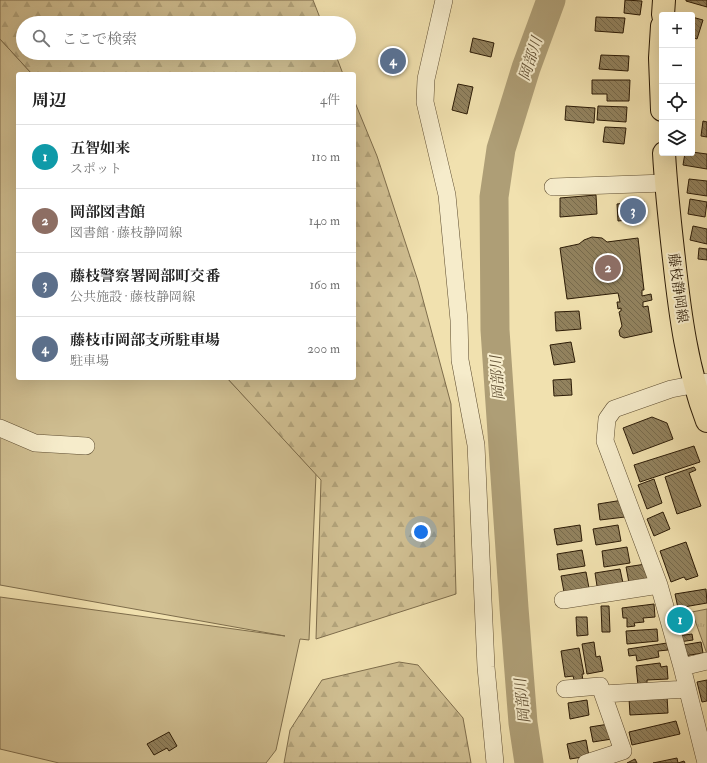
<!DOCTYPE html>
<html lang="ja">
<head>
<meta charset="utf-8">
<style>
	body { margin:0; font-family:"IM FELL Double Pica","Noto Serif JP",serif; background:#f6f6f6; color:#222 }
	.controls { position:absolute; right:12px; top:12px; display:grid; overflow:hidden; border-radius:4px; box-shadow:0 4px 16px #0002 }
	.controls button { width:36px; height:36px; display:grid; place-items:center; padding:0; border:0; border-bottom:1px solid #e0e0e0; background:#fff; color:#222; font:20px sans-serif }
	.you { position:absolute; left:421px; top:532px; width:14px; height:14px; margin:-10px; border:3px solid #fff; border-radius:50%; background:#1a73e8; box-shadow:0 0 0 6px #1a73e833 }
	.badge { display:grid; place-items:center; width:26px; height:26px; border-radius:50%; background:#db2777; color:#fff; font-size:13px; font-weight:700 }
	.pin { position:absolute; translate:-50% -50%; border:2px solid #fff; box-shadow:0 1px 4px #0006 }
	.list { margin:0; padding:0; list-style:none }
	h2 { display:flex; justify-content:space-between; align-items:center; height:52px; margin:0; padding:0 16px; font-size:17px }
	h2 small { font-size:13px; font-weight:400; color:#767676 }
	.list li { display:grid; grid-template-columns:26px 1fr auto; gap:12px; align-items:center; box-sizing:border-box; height:64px; padding:0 16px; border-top:1px solid #e0e0e0 }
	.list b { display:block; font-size:15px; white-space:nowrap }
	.list p { margin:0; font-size:13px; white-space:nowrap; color:#767676 }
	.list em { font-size:13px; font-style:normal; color:#767676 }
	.icon { flex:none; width:22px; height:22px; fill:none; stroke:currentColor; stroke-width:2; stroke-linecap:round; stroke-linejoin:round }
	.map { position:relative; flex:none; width:707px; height:763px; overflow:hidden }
	.search { position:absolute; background:#fff; box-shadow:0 4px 16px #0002; left:16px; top:16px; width:340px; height:44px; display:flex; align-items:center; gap:10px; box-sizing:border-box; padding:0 14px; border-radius:22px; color:#767676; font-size:15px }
	.panel { position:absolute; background:#fff; box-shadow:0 4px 16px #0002; left:16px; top:72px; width:340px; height:308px; border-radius:4px }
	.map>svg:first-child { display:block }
	.green { fill:#d0bf92; stroke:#7e6d4c }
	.forest { fill:url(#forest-firs); stroke:#7e6d4c }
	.park { fill:url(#park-tufts); stroke:#7e6d4c }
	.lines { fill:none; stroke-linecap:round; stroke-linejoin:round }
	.river { stroke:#ae9e76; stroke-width:29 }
	.building { fill:url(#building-back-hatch); stroke:#2c1b06 }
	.minor-casing { stroke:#5d4c30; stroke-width:18 }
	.major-casing { stroke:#2c1b06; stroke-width:24 }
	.minor { stroke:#f6eccb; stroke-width:17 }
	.major { stroke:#f1e1af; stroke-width:22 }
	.labels { text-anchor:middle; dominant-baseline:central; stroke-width:4; stroke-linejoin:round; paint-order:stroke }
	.street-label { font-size:14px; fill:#2c1b06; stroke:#f6eccb }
	.water-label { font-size:15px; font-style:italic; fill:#604f33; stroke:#f6eccb }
</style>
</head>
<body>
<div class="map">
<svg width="707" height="763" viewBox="0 0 707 763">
	<defs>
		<pattern id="forest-firs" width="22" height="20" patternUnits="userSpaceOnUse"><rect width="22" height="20" fill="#d0bf92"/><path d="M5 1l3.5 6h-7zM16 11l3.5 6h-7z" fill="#b3a47c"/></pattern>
		<pattern id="park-tufts" width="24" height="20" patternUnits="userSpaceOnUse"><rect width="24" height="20" fill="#d0bf92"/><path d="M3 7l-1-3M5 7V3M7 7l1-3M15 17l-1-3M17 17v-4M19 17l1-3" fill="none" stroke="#b3a47c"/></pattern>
		<pattern id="building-back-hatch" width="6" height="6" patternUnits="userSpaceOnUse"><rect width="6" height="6" fill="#92825e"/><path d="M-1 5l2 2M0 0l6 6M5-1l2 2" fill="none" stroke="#776a4c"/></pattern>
	</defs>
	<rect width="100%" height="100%" fill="#f1e1af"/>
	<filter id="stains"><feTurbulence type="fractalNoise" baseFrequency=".005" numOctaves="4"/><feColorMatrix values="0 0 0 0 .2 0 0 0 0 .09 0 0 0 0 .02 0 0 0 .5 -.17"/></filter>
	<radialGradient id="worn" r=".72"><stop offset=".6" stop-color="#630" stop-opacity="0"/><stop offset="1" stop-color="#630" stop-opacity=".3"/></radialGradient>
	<path class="green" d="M 0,39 L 32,74 L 18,74 L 18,378 L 227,378 L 316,474 L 309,640 L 300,639 L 276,750 L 266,763 L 59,763 L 0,749 L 0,597 L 285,636 L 0,585 Z"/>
	<path class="forest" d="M 0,0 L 313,0 L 322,23 L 23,23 L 23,53 L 335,53 L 343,74 L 32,74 L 0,39 Z
		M 354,100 L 377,156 L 418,281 L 451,404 L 456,594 L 316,639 L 321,480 L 227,378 L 354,378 Z
		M 399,662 L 418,665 L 463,718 L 471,763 L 284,763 L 290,730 L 322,680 Z"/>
	<path class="park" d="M 707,609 L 707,654 L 692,612 Z"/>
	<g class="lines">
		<path class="river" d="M 529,763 L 523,723 L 514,608 L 495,330 L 494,197 L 501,149 L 526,68 L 551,0"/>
	</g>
	<path class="building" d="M 625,0 L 642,1 L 640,15 L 624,13 Z
		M 686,0 L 707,0 L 707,7 L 686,1 Z
		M 596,17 L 625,18 L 623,33 L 595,31 Z
		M 692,17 L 703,20 L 697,39 L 692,37 Z
		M 473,38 L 494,43 L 491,57 L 470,52 Z
		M 601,55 L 629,56 L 628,71 L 599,69 Z
		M 592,80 L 630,80 L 629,101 L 607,101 L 607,94 L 592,94 Z
		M 458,84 L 473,87 L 467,114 L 452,110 Z
		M 566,106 L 595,108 L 594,123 L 565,120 Z
		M 598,106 L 627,107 L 626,122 L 597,120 Z
		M 703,121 L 707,122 L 707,137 L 701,136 Z
		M 605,127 L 626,128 L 624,144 L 603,142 Z
		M 692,152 L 707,154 L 707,169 L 683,165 L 685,153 Z
		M 689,179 L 707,181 L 707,196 L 687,193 Z
		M 596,195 L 597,214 L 560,217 L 560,198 Z
		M 690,199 L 707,202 L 705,217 L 688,214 Z
		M 644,201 L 646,218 L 618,221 L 617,204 Z
		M 693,226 L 707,229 L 707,244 L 690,240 Z
		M 592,237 L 602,238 L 607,242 L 638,238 L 644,290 L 642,290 L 642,296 L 651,294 L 652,300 L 643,302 L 643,307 L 648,306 L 652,332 L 624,338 L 620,336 L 619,331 L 622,326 L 619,312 L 621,311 L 621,308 L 618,309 L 617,302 L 620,302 L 618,293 L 567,299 L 560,248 L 579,244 L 584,240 Z
		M 699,248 L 707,249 L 707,260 L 698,259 Z
		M 579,311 L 581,329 L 556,331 L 555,312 Z
		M 571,342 L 575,362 L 554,365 L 550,345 Z
		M 571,379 L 572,395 L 554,396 L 553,380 Z
		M 652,417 L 667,423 L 673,439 L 633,454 L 623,428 Z
		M 694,446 L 700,462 L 640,482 L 634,465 Z
		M 694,467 L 696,470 L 689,473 L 701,506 L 677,514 L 665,477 Z
		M 654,479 L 662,503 L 647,509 L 638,485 Z
		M 623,500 L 625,517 L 600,520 L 598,504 Z
		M 663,512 L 670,529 L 654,536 L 647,519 Z
		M 580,525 L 582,541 L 557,545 L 554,529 Z
		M 618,525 L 621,541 L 596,545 L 593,529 Z
		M 686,542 L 698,576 L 686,580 L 684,577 L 671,582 L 660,551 Z
		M 627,547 L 630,563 L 604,567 L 602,551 Z
		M 582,550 L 585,566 L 559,570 L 557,554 Z
		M 646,564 L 649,580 L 629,583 L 626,567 Z
		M 620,569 L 623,583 L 597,586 L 595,573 Z
		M 586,572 L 589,588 L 564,592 L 561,576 Z
		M 706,589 L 707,603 L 678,608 L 675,594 Z
		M 654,604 L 655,617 L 643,618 L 644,622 L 634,623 L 635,626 L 627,627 L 627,618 L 623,618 L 622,608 Z
		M 601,606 L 609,606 L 610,632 L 602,632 Z
		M 684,614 L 684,626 L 677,626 L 676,615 Z
		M 576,617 L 587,617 L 588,635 L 577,636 Z
		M 657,629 L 658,641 L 627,644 L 626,631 Z
		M 692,634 L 693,640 L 679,642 L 678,636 Z
		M 594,642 L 596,657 L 600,656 L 603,671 L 587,674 L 582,644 Z
		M 701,642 L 703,653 L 684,656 L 683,645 Z
		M 667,643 L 668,650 L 658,651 L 659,657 L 637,661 L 636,655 L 629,656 L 628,649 Z
		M 579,648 L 584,674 L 582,674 L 583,681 L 575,683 L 573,676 L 565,677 L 561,651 Z
		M 660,663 L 661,667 L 667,666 L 668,679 L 647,680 L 647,684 L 638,685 L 636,666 Z
		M 707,680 L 707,701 L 702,702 L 697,682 Z
		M 667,696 L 668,713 L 630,715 L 629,698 Z
		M 587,700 L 589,715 L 570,719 L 568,703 Z
		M 676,721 L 680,734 L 632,745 L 629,732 Z
		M 609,724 L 612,739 L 593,742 L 590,727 Z
		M 169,732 L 177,746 L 169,751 L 167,748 L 154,755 L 147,744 Z
		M 586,740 L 589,756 L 570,759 L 567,744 Z
		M 677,758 L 678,763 L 684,761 L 685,763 L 653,763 Z
		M 635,759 L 637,763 L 627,763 Z"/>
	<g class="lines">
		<defs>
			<path id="minor" d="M 444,0 L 426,79 L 425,102 L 447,195 L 459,320 L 460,360 L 476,445 L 486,667 L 495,763
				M 553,187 L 665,183
				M 0,428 L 35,443 L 86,446
				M 563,600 L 659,585
				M 682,667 L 707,661
				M 565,689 L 600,686 L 623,751 L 586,763
				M 603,694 L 687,689
				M 706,763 L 682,667 L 659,585 L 605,441 L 607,419 L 614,409 L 671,389 L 707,382"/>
			<path id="major" d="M 663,15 L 664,0
				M 662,26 L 660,58 L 662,110
				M 664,153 C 666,189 670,224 674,259 C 680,314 687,369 707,421"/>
		</defs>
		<use href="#minor" class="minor-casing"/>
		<use href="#major" class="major-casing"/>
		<use href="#minor" class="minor"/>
		<use href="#major" class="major"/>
	</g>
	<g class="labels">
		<g class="street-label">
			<text transform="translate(678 288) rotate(82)">藤枝静岡線</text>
		</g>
		<g class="water-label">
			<text transform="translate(531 59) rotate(-72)">岡部川</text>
			<text transform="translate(498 378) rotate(-94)">岡部川</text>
			<text transform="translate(523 701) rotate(-96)">岡部川</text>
		</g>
	</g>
	<rect width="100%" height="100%" filter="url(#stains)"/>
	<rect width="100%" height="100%" fill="url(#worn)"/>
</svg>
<div class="controls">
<button>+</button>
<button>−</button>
<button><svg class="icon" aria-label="locate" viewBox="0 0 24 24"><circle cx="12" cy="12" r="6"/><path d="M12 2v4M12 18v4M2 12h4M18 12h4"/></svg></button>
<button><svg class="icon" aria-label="layers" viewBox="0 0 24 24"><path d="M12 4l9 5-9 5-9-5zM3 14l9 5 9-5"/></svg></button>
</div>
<div class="you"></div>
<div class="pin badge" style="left:680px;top:620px;background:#0f9aa8">1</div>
<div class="pin badge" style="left:608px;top:268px;background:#8d6e63">2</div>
<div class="pin badge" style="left:633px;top:211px;background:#5c6f8a">3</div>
<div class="pin badge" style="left:393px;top:61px;background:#5c6f8a">4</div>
<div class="search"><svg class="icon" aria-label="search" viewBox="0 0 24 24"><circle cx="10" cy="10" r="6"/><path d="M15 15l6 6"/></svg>ここで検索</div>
<section class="panel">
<h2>周辺<small>4件</small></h2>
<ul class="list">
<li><span class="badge" style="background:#0f9aa8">1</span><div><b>五智如来</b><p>スポット</p></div><em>110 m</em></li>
<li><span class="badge" style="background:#8d6e63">2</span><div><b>岡部図書館</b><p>図書館 · 藤枝静岡線</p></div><em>140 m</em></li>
<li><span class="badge" style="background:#5c6f8a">3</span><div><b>藤枝警察署岡部町交番</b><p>公共施設 · 藤枝静岡線</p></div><em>160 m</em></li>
<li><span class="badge" style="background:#5c6f8a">4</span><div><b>藤枝市岡部支所駐車場</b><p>駐車場</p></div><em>200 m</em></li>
</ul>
</section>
</div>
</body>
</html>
